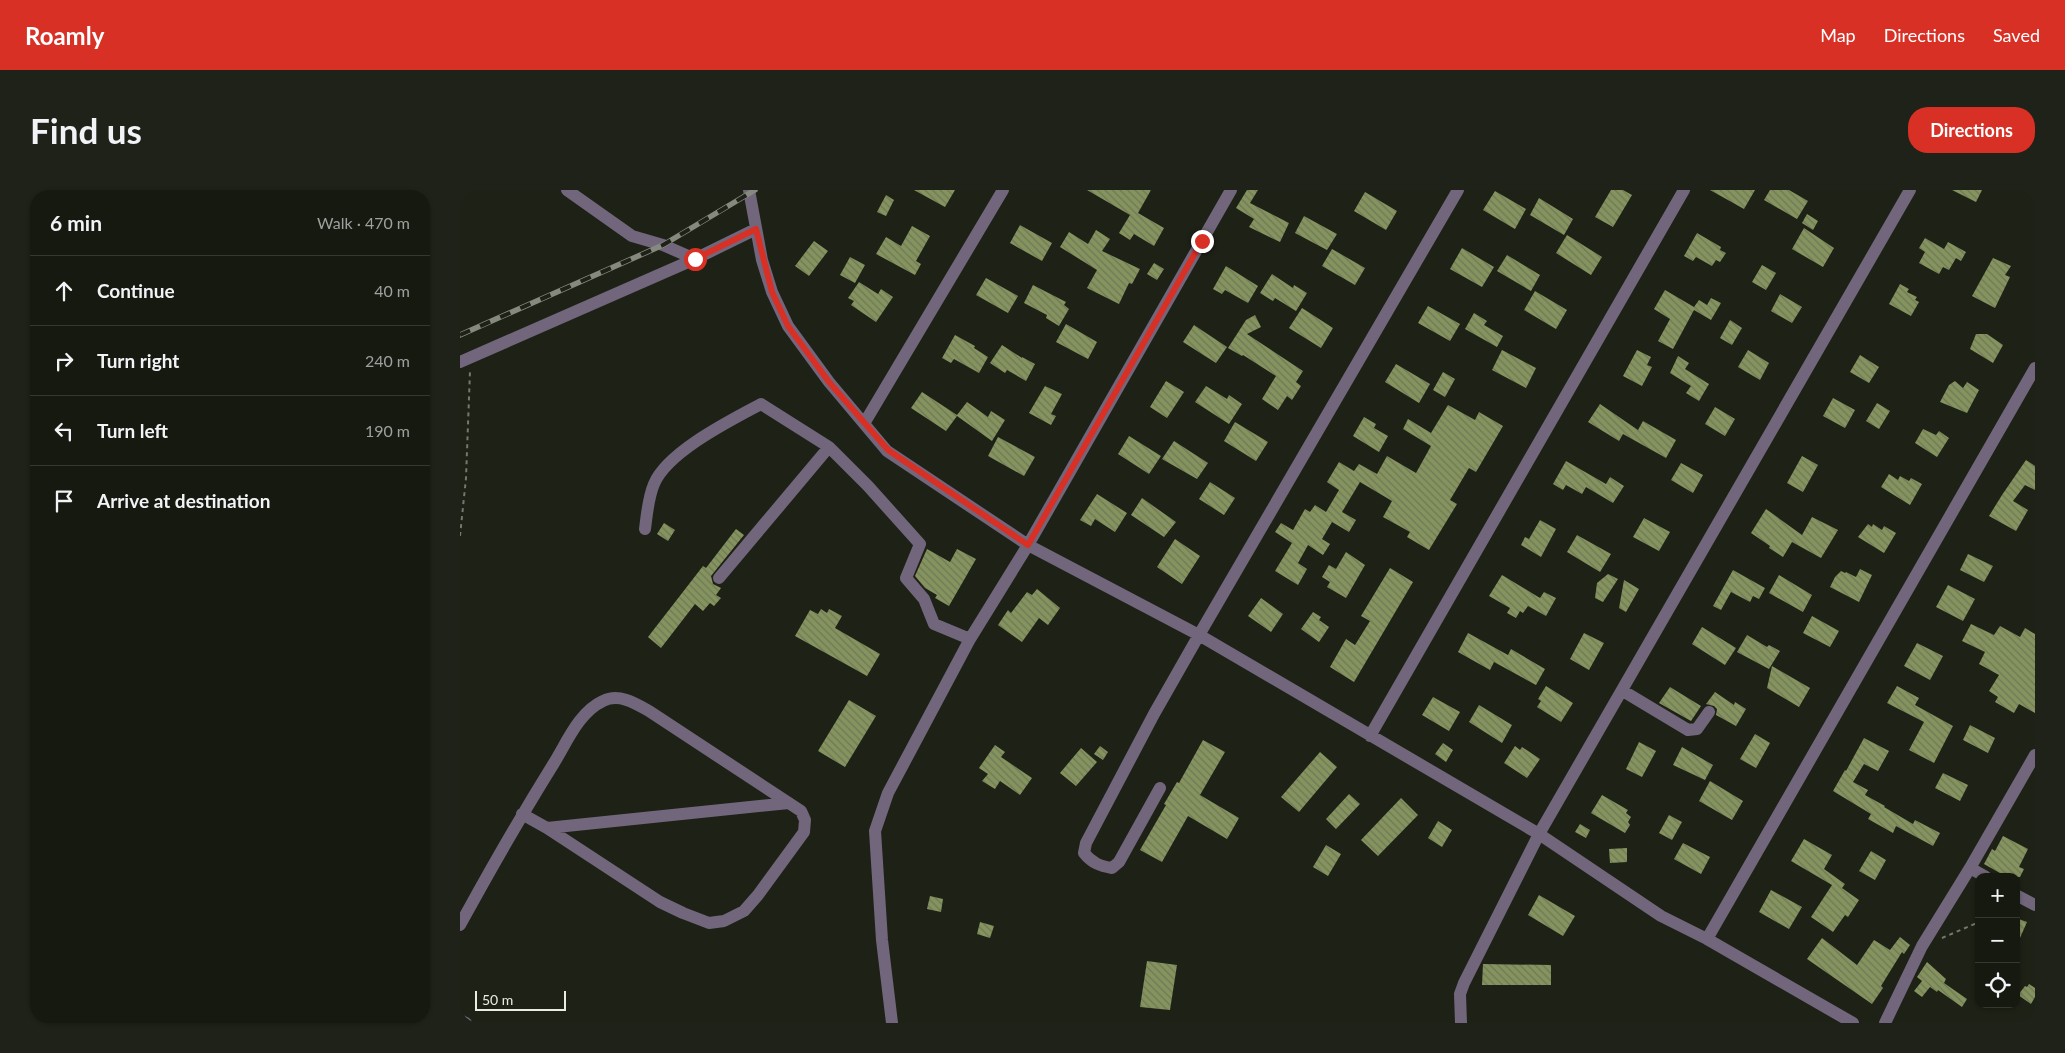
<!DOCTYPE html>
<html lang="en">
<head>
<meta charset="utf-8">
<style>
	body { margin:0; font-family:Lato,sans-serif; background:#1f2219; color:#f1f3f6 }
	.controls { position:absolute; right:15px; bottom:15px; display:grid; overflow:hidden; border-radius:10px; box-shadow:0 1px 4px #0004 }
	.controls button { width:45px; height:45px; display:grid; place-items:center; padding:0; border:0; border-bottom:1px solid #353830; background:#161910; color:#f1f3f6; font:25px sans-serif }
	.scale { position:absolute; left:15px; bottom:12px; width:91px; box-sizing:border-box; padding-left:5px; border:2px solid #eaece4; border-top:0; font-size:14px; line-height:18px; white-space:nowrap; color:#eaece4; -webkit-text-stroke:4px #1e2116; paint-order:stroke }
	.stop { position:absolute; width:15px; height:15px; margin:-11px; border:4px solid #d93025; border-radius:50%; background:#fff }
	.stop.end { background:#d93025; border-color:#fff; box-shadow:0 1px 5px #0008 }
	.list { margin:0; padding:0; list-style:none }
	h2 { display:flex; justify-content:space-between; align-items:center; height:65px; margin:0; padding:0 20px; font-size:21px }
	h2 small { font-size:16px; font-weight:400; color:#9ea09f }
	.list li { display:grid; grid-template-columns:32px 1fr auto; gap:15px; align-items:center; box-sizing:border-box; height:70px; padding:0 20px; border-top:1px solid #353830 }
	.list b { display:block; font-size:19px; white-space:nowrap }
	.list em { font-size:16px; font-style:normal; color:#9ea09f }
	.icon { flex:none; width:28px; height:28px; fill:none; stroke:currentColor; stroke-width:2; stroke-linecap:round; stroke-linejoin:round }
	.map { position:relative; flex:none; width:1575px; height:833px; overflow:hidden; border-radius:20px }
	header { display:flex; align-items:center; gap:30px; box-sizing:border-box; height:70px; padding:0 25px; background:#d93025; color:#fff }
	header strong { font-size:24px }
	nav { display:flex; gap:28px; margin-inline-start:auto; font-size:18px }
	.intro { display:flex; align-items:center; justify-content:space-between; box-sizing:border-box; height:120px; padding:0 30px }
	h1 { margin:0; font-size:35px }
	.button { padding:12px 22px; border-radius:20px; background:#d93025; color:#fff; font-size:18px; font-weight:700 }
	main { display:flex; gap:30px; padding:0 30px }
	aside { flex:1; background:#161910; border-radius:20px; box-shadow:0 1px 4px #0004 }
	.map>svg:first-child { display:block }
	.building { fill:url(#building-back-hatch) }
	.lines { fill:none; stroke-linecap:round; stroke-linejoin:round }
	.path { stroke:#75786e; stroke-width:2; stroke-dasharray:4 4; stroke-linecap:butt }
	.minor { stroke:#71667b; stroke-width:12 }
	.rail-casing { stroke:#86897f; stroke-width:5.5 }
	.rail { stroke:#1e2116; stroke-width:4; stroke-dasharray:11; stroke-linecap:butt }
	.route { stroke:#d93025; stroke-width:6 }
</style>
</head>
<body>
<header>
<strong>Roamly</strong>
<nav><a>Map</a><a>Directions</a><a>Saved</a></nav>
</header>
<div class="intro"><h1>Find us</h1><a class="button">Directions</a></div>
<main>
<aside>
<h2>6 min<small>Walk · 470 m</small></h2>
<ul class="list">
<li><svg class="icon" aria-label="ahead" viewBox="0 0 24 24"><path d="M12 20V5M6 11l6-6 6 6"/></svg><div><b>Continue</b></div><em>40 m</em></li>
<li><svg class="icon" aria-label="right" viewBox="0 0 24 24"><path d="M7 20v-9h11M14 6l5 5-5 5"/></svg><div><b>Turn right</b></div><em>240 m</em></li>
<li><svg class="icon" aria-label="left" viewBox="0 0 24 24"><path d="M17 20v-9H6M10 6l-5 5 5 5"/></svg><div><b>Turn left</b></div><em>190 m</em></li>
<li><svg class="icon" aria-label="arrive" viewBox="0 0 24 24"><path d="M6 21V4h12l-3 4 3 4H6"/></svg><div><b>Arrive at destination</b></div></li>
</ul>
</aside>
<div class="map">
<svg width="1575" height="833" viewBox="0 0 1575 833">
	<defs>
		<pattern id="building-back-hatch" width="6" height="6" patternUnits="userSpaceOnUse" patternTransform="scale(1.25)"><rect width="6" height="6" fill="#85935f"/><path d="M-1 5l2 2M0 0l6 6M5-1l2 2" fill="none" stroke="#6f7856"/></pattern>
	</defs>
	<rect width="100%" height="100%" fill="#1e2116"/>
	<path class="building" d="M 454,0 L 495,0 L 485,17 Z
		M 627,0 L 691,0 L 678,23 L 704,38 L 694,56 L 674,44 L 670,50 L 659,43 L 670,25 Z
		M 787,0 L 798,0 L 790,13 L 829,33 L 820,52 L 789,37 L 794,29 L 776,18 Z
		M 1151,0 L 1163,0 L 1172,5 L 1153,37 L 1135,27 Z
		M 1250,0 L 1295,0 L 1284,19 Z
		M 1310,0 L 1329,0 L 1348,11 L 1337,29 L 1304,10 Z
		M 1492,0 L 1522,0 L 1516,12 Z
		M 1035,1 L 1066,19 L 1055,39 L 1023,20 Z
		M 905,2 L 937,21 L 926,40 L 894,21 Z
		M 426,5 L 434,10 L 426,26 L 417,22 Z
		M 1079,8 L 1113,29 L 1104,45 L 1070,25 Z
		M 1347,24 L 1358,31 L 1353,40 L 1342,33 Z
		M 844,26 L 877,44 L 867,60 L 835,43 Z
		M 560,35 L 592,53 L 582,71 L 550,53 Z
		M 452,36 L 470,46 L 456,71 L 461,74 L 455,85 L 416,64 L 426,47 L 441,56 Z
		M 1344,38 L 1374,58 L 1363,77 L 1332,59 Z
		M 636,40 L 650,49 L 642,61 L 680,79 L 672,94 L 669,93 L 659,114 L 627,98 L 637,80 L 600,57 L 609,42 L 628,54 Z
		M 1237,43 L 1261,57 L 1260,60 L 1266,63 L 1260,72 L 1256,70 L 1252,76 L 1236,67 L 1233,71 L 1224,66 Z
		M 1107,45 L 1142,67 L 1131,85 L 1096,63 Z
		M 1465,48 L 1484,59 L 1488,52 L 1506,62 L 1501,71 L 1496,68 L 1489,80 L 1483,77 L 1479,84 L 1459,73 L 1465,62 L 1459,58 Z
		M 354,51 L 368,61 L 349,86 L 335,76 Z
		M 1002,58 L 1034,77 L 1022,97 L 990,79 Z
		M 872,59 L 905,78 L 895,95 L 862,76 Z
		M 1047,65 L 1080,85 L 1071,101 L 1037,81 Z
		M 390,67 L 405,75 L 395,93 L 380,85 Z
		M 1533,68 L 1551,76 L 1545,85 L 1550,87 L 1535,118 L 1512,106 Z
		M 694,73 L 704,79 L 697,90 L 687,84 Z
		M 1302,75 L 1316,83 L 1306,100 L 1292,92 Z
		M 766,76 L 798,96 L 788,113 L 765,100 L 762,104 L 753,99 Z
		M 812,84 L 833,98 L 834,95 L 847,103 L 836,121 L 815,108 L 813,111 L 800,103 Z
		M 526,88 L 558,106 L 548,123 L 516,105 Z
		M 399,92 L 418,104 L 421,99 L 433,107 L 416,132 L 391,115 L 394,111 L 388,108 Z
		M 1440,94 L 1449,99 L 1447,102 L 1457,107 L 1455,110 L 1459,112 L 1451,126 L 1429,114 Z
		M 573,95 L 606,112 L 604,115 L 609,119 L 599,136 L 586,128 L 587,125 L 564,113 Z
		M 1205,100 L 1234,117 L 1239,110 L 1247,115 L 1251,108 L 1261,113 L 1251,130 L 1234,120 L 1213,159 L 1198,151 L 1210,129 L 1194,119 Z
		M 1075,101 L 1107,120 L 1096,139 L 1064,120 Z
		M 1320,104 L 1342,117 L 1332,133 L 1311,121 Z
		M 968,116 L 1000,134 L 990,151 L 958,133 Z
		M 842,118 L 873,138 L 861,158 L 829,138 Z
		M 1014,123 L 1027,131 L 1024,135 L 1043,146 L 1037,157 L 1005,139 Z
		M 795,125 L 801,137 L 787,144 L 843,181 L 836,192 L 841,196 L 832,210 L 827,206 L 818,220 L 802,209 L 816,186 L 783,165 L 782,166 L 768,158 L 786,130 Z
		M 1270,130 L 1282,138 L 1272,155 L 1260,148 Z
		M 606,134 L 637,152 L 628,169 L 596,152 Z
		M 734,135 L 767,157 L 756,173 L 723,152 Z
		M 1516,144 L 1527,144 L 1543,155 L 1533,173 L 1510,159 Z
		M 495,145 L 515,156 L 514,158 L 528,167 L 519,183 L 494,169 L 491,173 L 482,168 Z
		M 542,155 L 562,168 L 562,167 L 575,174 L 566,191 L 547,180 L 545,183 L 530,173 Z
		M 1042,160 L 1076,178 L 1066,198 L 1032,180 Z
		M 1177,160 L 1191,167 L 1187,175 L 1192,177 L 1182,196 L 1163,186 Z
		M 1288,160 L 1309,173 L 1300,190 L 1278,177 Z
		M 1400,165 L 1419,177 L 1409,193 L 1390,182 Z
		M 1218,166 L 1229,173 L 1225,179 L 1249,194 L 1239,211 L 1226,203 L 1231,196 L 1210,183 Z
		M 936,174 L 970,194 L 959,213 L 925,192 Z
		M 983,182 L 995,189 L 985,207 L 973,200 Z
		M 706,191 L 724,202 L 707,228 L 690,217 Z
		M 1495,191 L 1503,198 L 1507,192 L 1519,200 L 1507,223 L 1480,212 L 1489,195 Z
		M 585,196 L 602,204 L 591,224 L 596,226 L 591,235 L 569,223 Z
		M 746,196 L 767,209 L 769,205 L 782,214 L 769,234 L 735,212 Z
		M 462,202 L 497,225 L 507,212 L 528,227 L 531,221 L 545,230 L 532,251 L 497,226 L 486,241 L 451,218 Z
		M 1373,208 L 1395,220 L 1385,238 L 1363,226 Z
		M 1417,213 L 1430,221 L 1419,239 L 1406,231 Z
		M 1140,214 L 1178,240 L 1183,231 L 1216,250 L 1206,268 L 1163,244 L 1159,251 L 1128,232 Z
		M 988,215 L 1015,230 L 1019,222 L 1043,236 L 1016,282 L 1009,278 L 990,310 L 997,314 L 969,360 L 947,347 L 950,342 L 923,327 L 932,311 L 900,292 L 882,322 L 896,330 L 889,342 L 872,332 L 862,349 L 870,354 L 863,365 L 848,355 L 838,373 L 847,379 L 838,395 L 815,381 L 832,353 L 815,342 L 821,333 L 833,340 L 845,319 L 850,322 L 855,315 L 866,322 L 879,300 L 867,292 L 879,272 L 894,281 L 899,274 L 917,284 L 927,266 L 956,283 L 971,256 L 943,239 L 948,229 L 971,243 Z
		M 1255,217 L 1275,229 L 1265,246 L 1245,234 Z
		M 904,227 L 916,234 L 914,238 L 928,246 L 919,262 L 893,246 Z
		M 775,232 L 808,252 L 796,271 L 764,251 Z
		M 1463,239 L 1476,245 L 1479,241 L 1489,248 L 1477,267 L 1455,253 Z
		M 669,246 L 701,266 L 689,284 L 658,264 Z
		M 538,247 L 575,267 L 564,286 L 528,266 Z
		M 714,251 L 748,273 L 737,289 L 702,269 Z
		M 1342,266 L 1358,275 L 1343,302 L 1327,293 Z
		M 1566,270 L 1575,276 L 1575,300 L 1565,295 L 1553,311 L 1568,320 L 1556,341 L 1529,326 L 1542,305 Z
		M 1106,271 L 1146,294 L 1150,287 L 1164,296 L 1153,313 L 1126,297 L 1122,304 L 1106,295 L 1103,300 L 1093,294 Z
		M 1221,273 L 1243,285 L 1233,303 L 1211,290 Z
		M 1429,284 L 1438,290 L 1440,286 L 1449,291 L 1451,288 L 1462,294 L 1450,315 L 1421,297 Z
		M 750,292 L 775,308 L 764,325 L 739,309 Z
		M 637,304 L 667,323 L 655,342 L 635,329 L 631,336 L 620,330 Z
		M 682,308 L 716,332 L 704,347 L 671,325 Z
		M 1306,319 L 1342,345 L 1352,327 L 1378,340 L 1361,368 L 1332,352 L 1323,367 L 1309,358 L 1310,356 L 1291,343 Z
		M 1184,328 L 1210,342 L 1199,361 L 1173,347 Z
		M 1080,330 L 1096,339 L 1081,367 L 1061,355 L 1065,347 L 1069,349 Z
		M 204,333 L 215,340 L 208,351 L 197,344 Z
		M 1408,334 L 1412,337 L 1413,334 L 1422,340 L 1424,336 L 1436,343 L 1424,363 L 1398,347 Z
		M 276,339 L 284,345 L 251,386 L 253,394 L 261,398 L 256,405 L 261,408 L 254,416 L 250,413 L 243,421 L 235,414 L 201,458 L 188,447 L 243,376 L 246,378 Z
		M 1117,345 L 1151,364 L 1140,382 L 1107,362 Z
		M 715,349 L 740,366 L 722,394 L 697,377 Z
		M 467,359 L 490,372 L 497,359 L 516,369 L 489,416 L 475,408 L 477,405 L 465,398 L 455,386 Z
		M 886,362 L 905,375 L 886,408 L 867,397 L 870,392 L 862,387 L 869,375 L 876,379 Z
		M 1508,364 L 1533,376 L 1524,392 L 1500,380 Z
		M 930,378 L 953,392 L 894,492 L 870,477 L 886,449 L 895,455 L 910,431 L 901,426 Z
		M 1400,379 L 1412,385 L 1399,412 L 1370,397 L 1375,387 L 1381,381 L 1385,383 L 1386,382 L 1396,387 Z
		M 1273,380 L 1305,398 L 1299,409 L 1293,406 L 1290,412 L 1271,402 L 1261,420 L 1253,416 Z
		M 1148,384 L 1158,389 L 1143,412 L 1135,408 L 1137,393 Z
		M 1042,385 L 1080,408 L 1084,402 L 1096,408 L 1086,426 L 1068,416 L 1063,423 L 1060,421 L 1056,428 L 1047,423 L 1050,418 L 1029,406 Z
		M 1319,385 L 1352,405 L 1343,422 L 1309,403 Z
		M 1164,390 L 1179,399 L 1166,422 L 1159,418 Z
		M 1488,395 L 1515,409 L 1503,431 L 1476,417 Z
		M 577,399 L 600,418 L 588,435 L 579,428 L 562,452 L 538,435 L 548,420 L 551,423 L 567,402 L 572,405 Z
		M 801,408 L 823,424 L 811,442 L 788,426 Z
		M 361,419 L 367,423 L 369,419 L 382,426 L 375,438 L 420,464 L 407,486 L 335,446 L 350,420 L 358,424 Z
		M 853,422 L 861,427 L 859,430 L 869,437 L 859,452 L 841,439 Z
		M 1352,426 L 1379,441 L 1370,457 L 1343,443 Z
		M 1511,434 L 1534,445 L 1540,436 L 1560,447 L 1565,438 L 1575,444 L 1575,523 L 1559,514 L 1554,523 L 1535,512 L 1538,507 L 1529,501 L 1539,485 L 1519,474 L 1525,462 L 1502,451 Z
		M 1242,437 L 1276,458 L 1265,475 L 1232,454 Z
		M 1008,443 L 1048,465 L 1051,459 L 1085,479 L 1076,495 L 1034,472 L 1030,480 L 998,462 Z
		M 1124,443 L 1144,453 L 1129,480 L 1110,469 Z
		M 1287,445 L 1307,457 L 1309,455 L 1320,461 L 1309,479 L 1277,462 Z
		M 1457,453 L 1483,466 L 1470,490 L 1444,476 Z
		M 1312,476 L 1350,498 L 1339,517 L 1307,498 Z
		M 1086,496 L 1113,513 L 1101,532 L 1077,517 L 1081,511 L 1078,509 Z
		M 1437,496 L 1459,508 L 1455,515 L 1493,536 L 1474,573 L 1449,560 L 1464,532 L 1427,513 Z
		M 1210,497 L 1241,516 L 1231,531 L 1199,513 Z
		M 1255,502 L 1274,515 L 1275,512 L 1286,519 L 1276,536 L 1256,525 L 1257,519 L 1254,516 L 1246,514 Z
		M 973,507 L 1000,522 L 989,541 L 962,525 Z
		M 389,510 L 416,526 L 385,577 L 358,561 Z
		M 1019,515 L 1052,535 L 1042,553 L 1009,532 Z
		M 1510,535 L 1535,548 L 1528,563 L 1503,550 Z
		M 1295,544 L 1310,553 L 1296,578 L 1280,569 Z
		M 1404,548 L 1429,561 L 1418,581 L 1404,574 L 1393,592 L 1408,600 L 1405,605 L 1425,616 L 1424,617 L 1453,634 L 1455,630 L 1480,643 L 1473,656 L 1436,636 L 1433,643 L 1408,629 L 1411,624 L 1373,601 L 1385,580 L 1386,581 Z
		M 743,550 L 765,562 L 740,605 L 779,628 L 767,649 L 728,626 L 702,672 L 680,660 L 706,615 L 704,614 L 717,592 L 719,593 Z
		M 1179,552 L 1196,561 L 1182,587 L 1166,579 Z
		M 983,553 L 993,560 L 986,572 L 975,564 Z
		M 535,555 L 545,562 L 541,567 L 572,588 L 560,605 L 540,591 L 535,599 L 522,591 L 528,584 L 519,578 Z
		M 640,556 L 648,562 L 643,570 L 634,564 Z
		M 1055,556 L 1060,560 L 1062,557 L 1080,569 L 1067,588 L 1044,573 Z
		M 1222,557 L 1253,575 L 1245,590 L 1213,575 Z
		M 621,558 L 637,572 L 616,596 L 600,583 Z
		M 860,562 L 877,577 L 839,622 L 821,607 Z
		M 1483,583 L 1508,595 L 1500,611 L 1475,598 Z
		M 1250,591 L 1283,611 L 1272,630 L 1239,611 Z
		M 889,604 L 900,614 L 876,639 L 866,629 Z
		M 1142,605 L 1168,620 L 1166,623 L 1171,627 L 1168,632 L 1170,635 L 1165,643 L 1131,623 Z
		M 941,608 L 958,625 L 918,666 L 901,650 Z
		M 1209,625 L 1222,632 L 1212,650 L 1199,643 Z
		M 978,631 L 992,640 L 982,657 L 968,648 Z
		M 1120,634 L 1130,640 L 1126,648 L 1115,642 Z
		M 1543,646 L 1568,659 L 1559,677 L 1564,679 L 1560,687 L 1547,687 L 1524,674 L 1532,659 L 1535,661 Z
		M 1344,649 L 1372,665 L 1364,679 L 1385,694 L 1382,698 L 1399,710 L 1388,727 L 1385,725 L 1373,742 L 1351,727 L 1372,695 L 1331,671 Z
		M 1223,653 L 1250,667 L 1241,684 L 1214,669 Z
		M 866,655 L 881,664 L 868,686 L 853,677 Z
		M 1167,658 L 1167,672 L 1150,673 L 1149,659 Z
		M 1411,661 L 1426,670 L 1415,690 L 1399,681 Z
		M 1311,700 L 1342,717 L 1329,739 L 1299,722 Z
		M 1079,705 L 1115,726 L 1103,746 L 1068,725 Z
		M 470,706 L 483,709 L 481,722 L 467,719 Z
		M 1556,728 L 1567,732 L 1556,757 Z
		M 520,732 L 534,736 L 530,748 L 517,744 Z
		M 1440,747 L 1450,755 L 1444,764 L 1442,762 L 1421,796 L 1423,798 L 1412,814 L 1347,769 L 1362,748 L 1397,775 L 1414,750 L 1430,760 Z
		M 687,771 L 717,775 L 710,820 L 680,817 Z
		M 1467,772 L 1486,789 L 1484,793 L 1507,809 L 1502,817 L 1478,800 L 1477,802 L 1470,797 L 1462,807 L 1454,801 L 1462,791 L 1457,787 Z
		M 1023,774 L 1091,775 L 1091,795 L 1022,795 Z
		M 1569,794 L 1575,798 L 1575,807 L 1571,814 L 1558,805 L 1565,796 L 1567,797 Z"/>
	<g class="lines">
		<path class="path" d="M 0,346 L 6,288 L 10,181
			M 1482,748 L 1519,732"/>
		<path class="minor" d="M 107,0 L 172,46 L 203,55 L 235,69
			M 289,0 L 302,70 L 312,102 L 328,136 L 369,192 L 427,261 L 568,355 L 739,445 L 1079,644 L 1201,726 L 1247,749 L 1393,833
			M 0,172 L 235,69 L 296,39
			M 405,232 L 543,0
			M 185,339 C 187,324 188,308 194,294 C 207,262 271,230 301,214 L 369,257 L 408,296 L 460,354 L 446,388 L 464,409 L 474,434 L 510,449
			M 259,388 L 369,257
			M 1163,501 L 1228,540 L 1237,539 L 1249,522
			M 910,546 L 1224,0
			M 700,598 L 659,672 L 652,678 C 640,676 632,673 624,663 L 626,653 L 694,524 L 739,445 L 998,0
			M 87,638 L 329,613
			M 1510,678 L 1526,687
			M 1556,705 L 1575,715
			M 0,735 C 30,680 61,626 94,573 C 107,552 119,522 143,511 C 159,503 175,513 189,521 L 341,621 L 345,630 L 344,642 L 298,705 L 284,721 L 264,731 L 249,733 L 223,723 L 200,712 L 87,638 L 62,624
			M 1247,749 L 1575,178
			M 0,830 L 6,833
			M 432,833 L 422,750 L 415,641 L 428,603 L 510,449 L 568,355 L 771,0
			M 1001,833 L 1000,804 L 1004,793 L 1079,644 L 1450,0
			M 1425,833 L 1462,756 L 1510,678 L 1575,565"/>
		<defs>
			<path id="rail" d="M 0,145 L 203,55 L 295,0"/>
		</defs>
		<use href="#rail" class="rail-casing"/>
		<use href="#rail" class="rail"/>
	</g>
	<g class="lines">
		<path class="route" d="M 235,69 L 296,39 L 312,102 L 328,136 L 369,192 L 428,260 L 568,355 L 742,51"/>
	</g>
</svg>
<div class="controls">
<button>+</button>
<button>−</button>
<button><svg class="icon" aria-label="locate" viewBox="0 0 24 24"><circle cx="12" cy="12" r="6"/><path d="M12 2v4M12 18v4M2 12h4M18 12h4"/></svg></button>
</div>
<div class="scale">50 m</div>
<div class="stop" style="left:235px;top:69px"></div>
<div class="stop end" style="left:742px;top:51px"></div>
</div>
</main>
</body>
</html>
